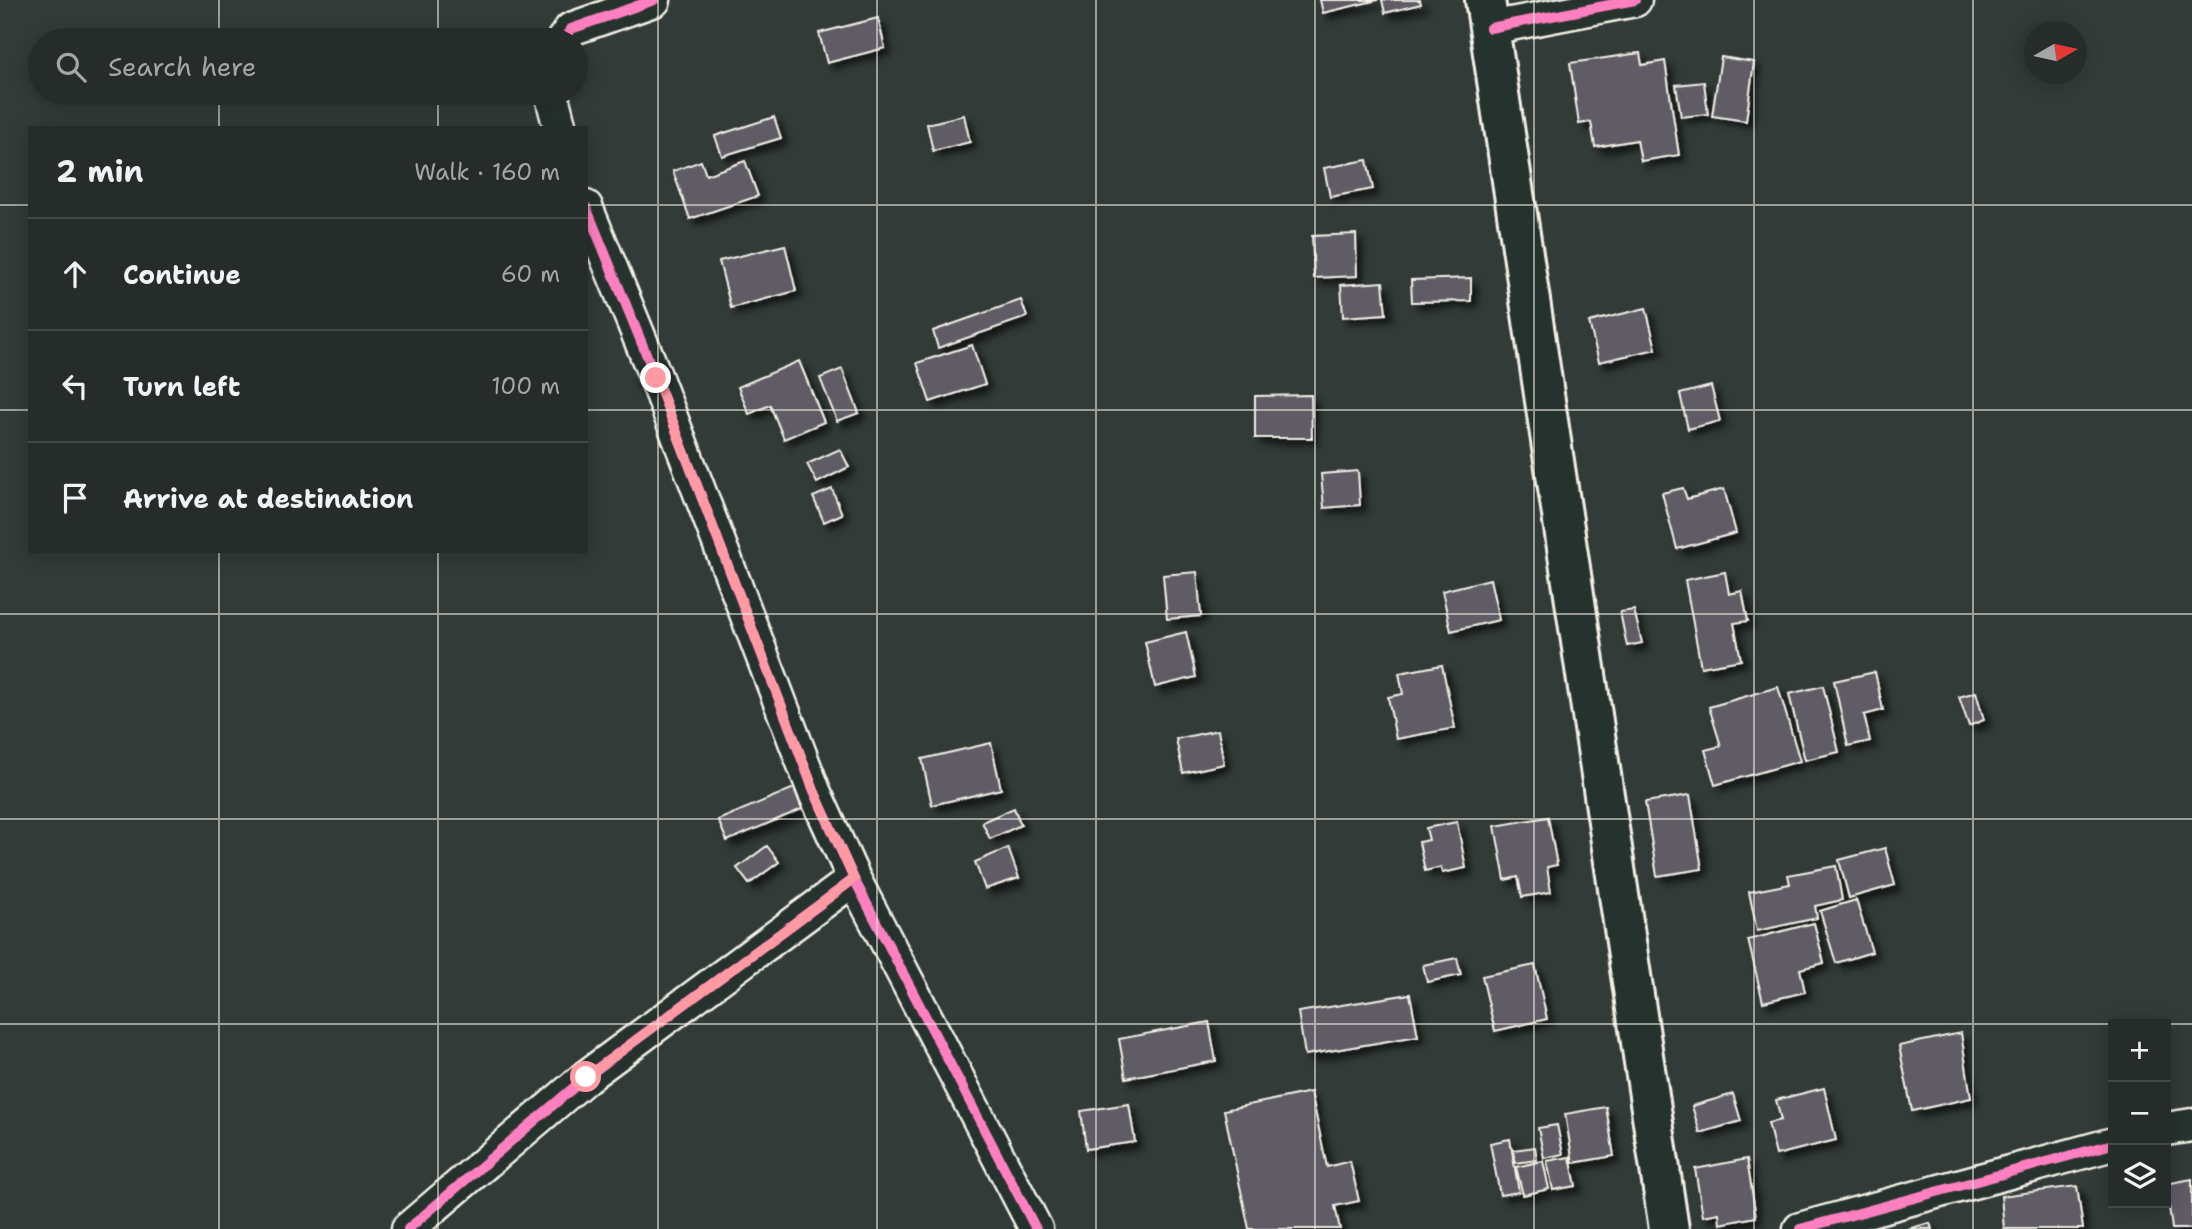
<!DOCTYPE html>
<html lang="en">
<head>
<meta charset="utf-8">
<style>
	body { margin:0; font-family:"Shantell Sans",sans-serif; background:#323836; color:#f1f3f6 }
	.controls { position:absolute; right:21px; bottom:21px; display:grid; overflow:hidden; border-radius:0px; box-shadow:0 4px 18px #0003 }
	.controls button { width:63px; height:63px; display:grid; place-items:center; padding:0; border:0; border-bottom:2px solid #424847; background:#262c2a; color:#f1f3f6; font:35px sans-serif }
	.compass { position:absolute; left:2024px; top:21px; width:63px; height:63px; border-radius:50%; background:#262c2a; box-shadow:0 4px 18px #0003; rotate:81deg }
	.stop { position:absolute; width:21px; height:21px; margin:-16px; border:5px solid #ff9aa2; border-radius:50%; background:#fff }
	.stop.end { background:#ff9aa2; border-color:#fff; box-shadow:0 2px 7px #0008 }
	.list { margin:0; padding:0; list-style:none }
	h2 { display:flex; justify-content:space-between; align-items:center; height:91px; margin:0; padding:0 28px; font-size:30px }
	h2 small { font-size:23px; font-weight:400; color:#a4a7a8 }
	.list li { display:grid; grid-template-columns:46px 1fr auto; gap:21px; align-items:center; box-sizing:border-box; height:112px; padding:0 28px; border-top:2px solid #424847 }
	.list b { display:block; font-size:26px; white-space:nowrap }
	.list em { font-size:23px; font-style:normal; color:#a4a7a8 }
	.icon { flex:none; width:38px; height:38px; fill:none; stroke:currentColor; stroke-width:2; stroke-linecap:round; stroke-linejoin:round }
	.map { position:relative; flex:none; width:2192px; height:1229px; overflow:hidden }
	.search { position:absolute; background:#262c2a; box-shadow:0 4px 18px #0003; left:28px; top:28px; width:560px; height:77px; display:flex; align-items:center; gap:18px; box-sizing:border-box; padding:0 24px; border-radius:38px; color:#a4a7a8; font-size:26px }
	.panel { position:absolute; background:#262c2a; box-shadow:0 4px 18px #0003; left:28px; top:126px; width:560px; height:427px; border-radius:0px }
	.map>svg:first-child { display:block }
	.building { fill:#615c66; stroke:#f4f1e8; stroke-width:2; filter:url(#shadow) }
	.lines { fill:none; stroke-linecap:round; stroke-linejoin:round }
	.minor-casing { stroke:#f4f1e8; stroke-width:37 }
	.secondary-casing { stroke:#f4f1e8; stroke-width:44 }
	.minor { stroke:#26332d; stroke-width:32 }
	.secondary { stroke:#26332d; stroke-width:38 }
	.cycleway-casing { stroke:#26332d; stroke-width:15 }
	.cycleway { stroke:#ff80c0; stroke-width:10 }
	.route { stroke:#ff9aa2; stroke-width:9 }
	.grid { fill:none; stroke:#f4f1e8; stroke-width:2; stroke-opacity:0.55 }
</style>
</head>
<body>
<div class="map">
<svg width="2192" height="1229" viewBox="0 0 2192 1229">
	<defs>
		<filter id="shadow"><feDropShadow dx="6" dy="6" stdDeviation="3.5" flood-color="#0009"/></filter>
	</defs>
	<rect width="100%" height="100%" fill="#323b38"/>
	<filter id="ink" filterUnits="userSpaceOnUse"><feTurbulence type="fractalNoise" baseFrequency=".0143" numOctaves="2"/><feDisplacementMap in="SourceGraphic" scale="14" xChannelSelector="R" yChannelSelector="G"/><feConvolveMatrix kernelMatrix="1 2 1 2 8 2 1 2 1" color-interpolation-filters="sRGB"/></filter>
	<g filter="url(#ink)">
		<path class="building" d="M 1320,0 L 1378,0 L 1323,13 Z
			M 1382,0 L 1420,0 L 1421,4 L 1385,13 Z
			M 878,18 L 885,48 L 827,63 L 819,33 Z
			M 1640,53 L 1642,65 L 1665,61 L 1679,155 L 1641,161 L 1637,140 L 1595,147 L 1591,122 L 1579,124 L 1570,63 Z
			M 1721,57 L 1754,62 L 1746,121 L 1712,116 Z
			M 1704,82 L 1708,114 L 1681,117 L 1676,85 Z
			M 964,115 L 970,142 L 933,151 L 927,124 Z
			M 774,117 L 781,138 L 722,156 L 715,136 Z
			M 1367,160 L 1373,189 L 1330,197 L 1324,168 Z
			M 701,161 L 706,175 L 745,161 L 758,196 L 690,219 L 673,171 Z
			M 1356,234 L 1357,276 L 1314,278 L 1312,236 Z
			M 785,245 L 796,291 L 731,308 L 719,261 Z
			M 1471,278 L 1471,301 L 1412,302 L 1411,280 Z
			M 1383,282 L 1386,314 L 1343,317 L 1341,285 Z
			M 1021,300 L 1027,317 L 938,348 L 933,331 Z
			M 1646,308 L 1656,349 L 1599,362 L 1589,322 Z
			M 972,345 L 985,384 L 930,402 L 917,363 Z
			M 799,361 L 824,422 L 784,439 L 770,405 L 749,414 L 738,387 Z
			M 842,369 L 859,413 L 837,421 L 820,378 Z
			M 1711,386 L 1720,421 L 1688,429 L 1680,394 Z
			M 1311,395 L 1312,438 L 1255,438 L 1255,396 Z
			M 840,449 L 849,467 L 817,483 L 807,464 Z
			M 1358,471 L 1360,505 L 1324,508 L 1321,474 Z
			M 1683,488 L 1687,499 L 1724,489 L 1736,533 L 1677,549 L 1662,493 Z
			M 832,489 L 842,514 L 824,522 L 813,497 Z
			M 1197,572 L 1201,616 L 1167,619 L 1163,575 Z
			M 1725,572 L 1729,594 L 1742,591 L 1748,621 L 1734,623 L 1741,660 L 1701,667 L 1685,580 Z
			M 1490,579 L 1499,620 L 1451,631 L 1442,591 Z
			M 1634,610 L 1642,643 L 1627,646 L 1620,612 Z
			M 1186,632 L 1196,677 L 1155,687 L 1145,642 Z
			M 1442,665 L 1455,728 L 1396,739 L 1388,697 L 1403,694 L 1399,673 Z
			M 1875,672 L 1883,710 L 1864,715 L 1870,741 L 1848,746 L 1834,681 Z
			M 1823,686 L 1839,752 L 1805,760 L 1789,694 Z
			M 1778,687 L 1800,761 L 1715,785 L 1705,750 L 1721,746 L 1709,707 Z
			M 1976,692 L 1984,720 L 1969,726 L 1959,697 Z
			M 1218,730 L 1224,764 L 1183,773 L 1176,739 Z
			M 991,743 L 1001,789 L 932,805 L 922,759 Z
			M 794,788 L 802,809 L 727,841 L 718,820 Z
			M 1690,795 L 1702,869 L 1657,876 L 1645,802 Z
			M 1014,808 L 1021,825 L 990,839 L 982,822 Z
			M 1548,817 L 1557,865 L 1547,867 L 1551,892 L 1522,897 L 1518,877 L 1505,880 L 1495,826 Z
			M 1457,822 L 1466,868 L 1442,873 L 1441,867 L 1425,871 L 1419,842 L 1429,840 L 1426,828 Z
			M 767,846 L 779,862 L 749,884 L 737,868 Z
			M 1008,848 L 1019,878 L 985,889 L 975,862 Z
			M 1885,848 L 1895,885 L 1849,898 L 1839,860 Z
			M 1836,866 L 1842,900 L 1815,906 L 1817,918 L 1757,931 L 1749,892 L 1790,884 L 1788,875 Z
			M 1856,900 L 1872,952 L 1836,963 L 1820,911 Z
			M 1814,923 L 1824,963 L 1800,969 L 1805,992 L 1763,1002 L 1748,940 Z
			M 1457,958 L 1461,975 L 1427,982 L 1423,965 Z
			M 1535,965 L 1547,1019 L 1495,1031 L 1482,976 Z
			M 1410,994 L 1418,1036 L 1305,1055 L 1298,1012 Z
			M 1209,1022 L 1216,1061 L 1126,1078 L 1119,1039 Z
			M 1961,1033 L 1971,1098 L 1912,1111 L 1899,1046 Z
			M 1824,1088 L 1836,1140 L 1776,1155 L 1768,1123 L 1781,1120 L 1776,1100 Z
			M 1311,1092 L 1327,1167 L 1350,1161 L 1359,1201 L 1335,1206 L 1340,1229 L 1249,1229 L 1224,1110 Z
			M 1733,1094 L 1741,1121 L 1700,1133 L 1692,1106 Z
			M 1129,1104 L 1135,1142 L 1086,1149 L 1081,1111 Z
			M 1606,1107 L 1614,1156 L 1573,1163 L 1565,1114 Z
			M 1557,1125 L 1563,1154 L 1544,1158 L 1538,1128 Z
			M 1510,1139 L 1519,1192 L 1500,1195 L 1490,1143 Z
			M 1535,1147 L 1537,1160 L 1516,1163 L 1513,1150 Z
			M 1570,1157 L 1576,1186 L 1553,1190 L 1547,1161 Z
			M 1747,1159 L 1756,1217 L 1720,1224 L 1719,1213 L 1703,1216 L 1695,1169 Z
			M 1543,1161 L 1549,1189 L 1523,1195 L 1516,1167 Z
			M 2192,1179 L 2192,1229 L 2172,1229 L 2166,1184 Z
			M 2077,1186 L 2083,1229 L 2004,1229 L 2001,1196 Z
			M 1930,1223 L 1932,1229 L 1907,1229 Z"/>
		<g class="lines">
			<defs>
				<path id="minor" d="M 1490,28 L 1635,0
					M 563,40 L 571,29 L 654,0
					M 551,93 L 560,128
					M 586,207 L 656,378 L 814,791 L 854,879 L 1036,1229
					M 2166,1129 L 2192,1125
					M 408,1229 L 586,1077 L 854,879
					M 1800,1229 L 2113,1144"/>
				<path id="secondary" d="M 1485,0 L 1669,1229"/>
			</defs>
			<use href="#minor" class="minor-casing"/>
			<use href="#secondary" class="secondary-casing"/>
			<use href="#minor" class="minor"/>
			<use href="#secondary" class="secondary"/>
			<defs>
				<path id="cycleway" d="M 1490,28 L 1635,0
					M 563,40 L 571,29 L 654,0
					M 586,207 L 656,378 L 814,791 L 854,879 L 1036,1229
					M 408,1229 L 586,1077 L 854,879
					M 1800,1229 L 2113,1144"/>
			</defs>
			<use href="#cycleway" class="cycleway-casing"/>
			<use href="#cycleway" class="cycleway"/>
		</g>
	</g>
	<g class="lines" filter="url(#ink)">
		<path class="route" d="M 586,1077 L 854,879 L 814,790 L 656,378"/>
	</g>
	<path class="grid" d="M 219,0 L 219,40M 438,0 L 438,40M 658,0 L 658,1229M 877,0 L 877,1229M 1096,0 L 1096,1229M 1315,0 L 1315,1229M 1534,0 L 1534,1229M 1754,0 L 1754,1229M 1973,0 L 1973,1229M 219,93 L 219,128M 438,93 L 438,128M 0,205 L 30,205M 586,205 L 2192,205M 0,410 L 30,410M 586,410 L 2192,410M 219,551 L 219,1229M 438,551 L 438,1229M 0,614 L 2192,614M 0,819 L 2192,819M 0,1024 L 2192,1024"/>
</svg>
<div class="controls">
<button>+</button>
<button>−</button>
<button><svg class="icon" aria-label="layers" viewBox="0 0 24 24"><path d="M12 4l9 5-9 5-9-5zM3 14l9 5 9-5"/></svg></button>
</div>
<svg class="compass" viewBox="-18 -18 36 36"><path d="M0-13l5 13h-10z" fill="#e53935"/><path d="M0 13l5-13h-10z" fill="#a4a7a8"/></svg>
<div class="stop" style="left:586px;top:1077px"></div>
<div class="stop end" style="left:656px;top:378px"></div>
<div class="search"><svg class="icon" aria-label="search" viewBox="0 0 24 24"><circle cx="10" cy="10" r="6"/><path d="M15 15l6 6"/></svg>Search here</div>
<section class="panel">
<h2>2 min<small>Walk · 160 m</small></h2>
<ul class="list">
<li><svg class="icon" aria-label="ahead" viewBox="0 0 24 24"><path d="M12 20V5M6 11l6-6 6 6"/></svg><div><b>Continue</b></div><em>60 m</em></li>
<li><svg class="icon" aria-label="left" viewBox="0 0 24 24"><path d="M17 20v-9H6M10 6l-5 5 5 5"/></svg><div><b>Turn left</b></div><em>100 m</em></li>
<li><svg class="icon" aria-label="arrive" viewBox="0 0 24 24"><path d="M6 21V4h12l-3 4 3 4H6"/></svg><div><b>Arrive at destination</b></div></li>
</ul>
</section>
</div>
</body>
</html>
